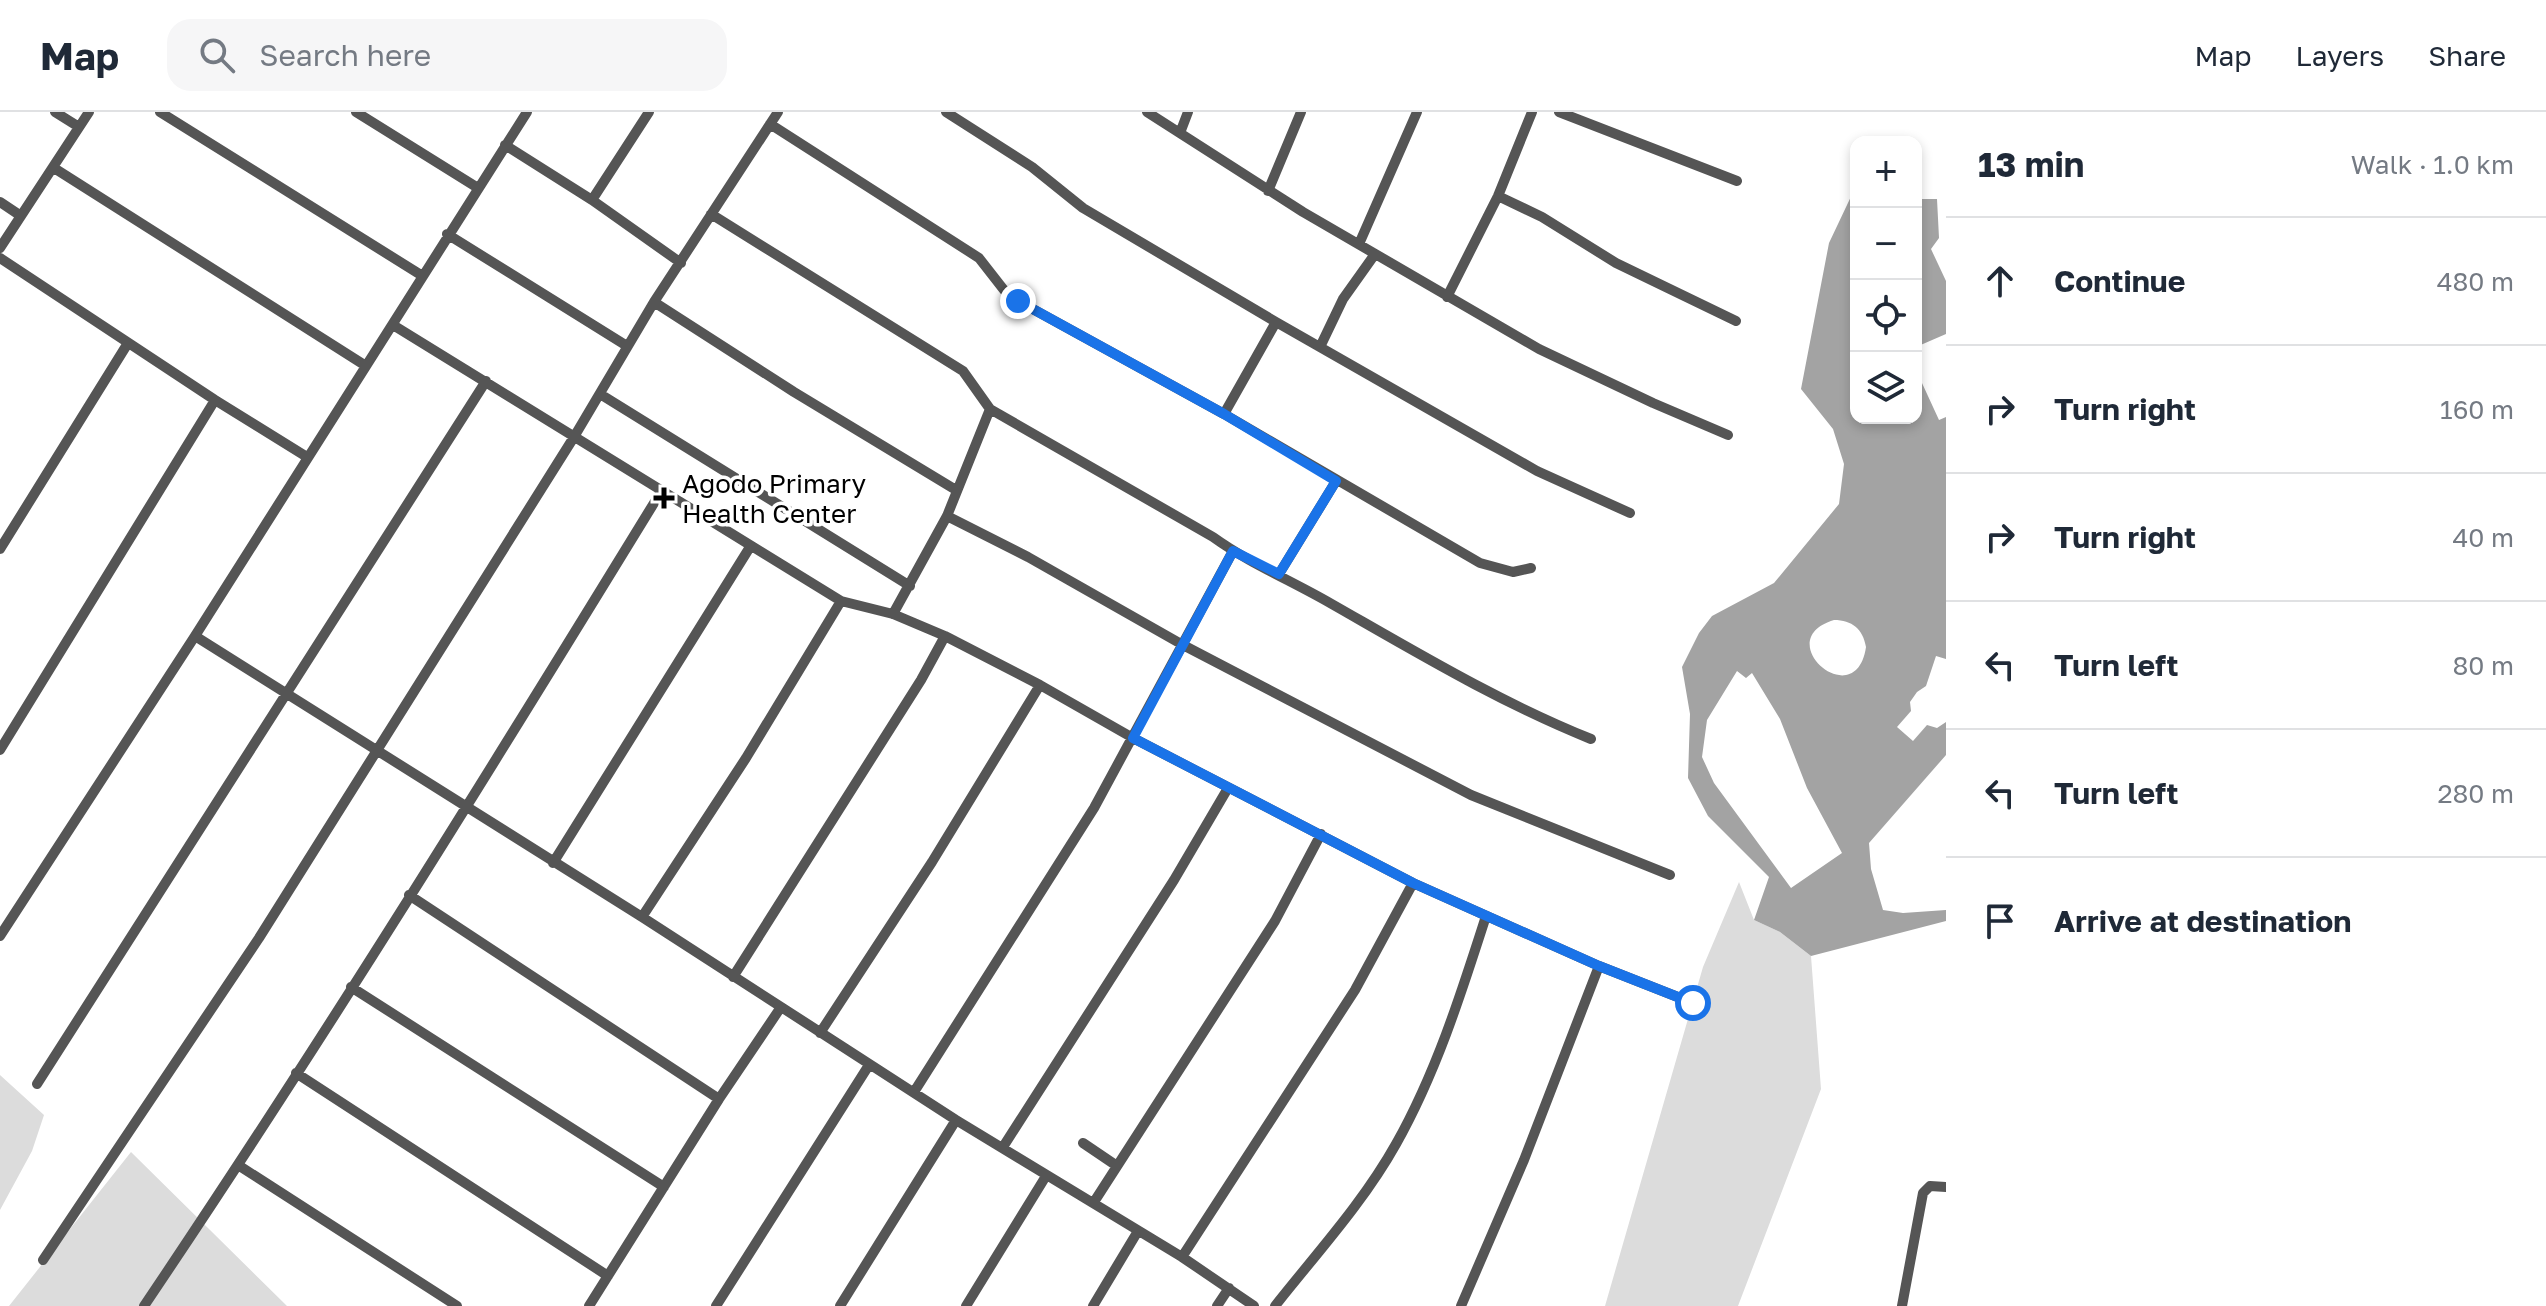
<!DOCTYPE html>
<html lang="en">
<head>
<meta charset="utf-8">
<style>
	body { margin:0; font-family:"Golos Text",sans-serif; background:#f6f6f7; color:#1f2937 }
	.controls { position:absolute; right:24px; top:24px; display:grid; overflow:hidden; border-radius:16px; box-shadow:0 4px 12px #0003 }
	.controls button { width:72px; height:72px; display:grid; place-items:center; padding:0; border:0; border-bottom:2px solid #e0e1e3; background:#fff; color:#1f2937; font:40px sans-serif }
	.stop { position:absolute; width:24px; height:24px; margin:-18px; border:6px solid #1a73e8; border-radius:50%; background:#fff }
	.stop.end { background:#1a73e8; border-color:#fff; box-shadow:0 2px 8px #0008 }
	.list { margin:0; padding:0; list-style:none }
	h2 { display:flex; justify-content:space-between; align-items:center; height:104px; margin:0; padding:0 32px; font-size:34px }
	h2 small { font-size:26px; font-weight:400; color:#747a83 }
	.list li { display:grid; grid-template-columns:52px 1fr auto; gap:24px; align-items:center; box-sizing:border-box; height:128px; padding:0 32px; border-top:2px solid #e0e1e3 }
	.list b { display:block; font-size:30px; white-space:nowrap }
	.list em { font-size:26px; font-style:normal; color:#747a83 }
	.icon { flex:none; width:44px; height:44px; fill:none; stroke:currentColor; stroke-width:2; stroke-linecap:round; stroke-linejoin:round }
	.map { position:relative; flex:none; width:1946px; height:1194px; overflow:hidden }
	header { display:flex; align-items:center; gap:48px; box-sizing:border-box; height:112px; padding:0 40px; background:#fff; border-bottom:2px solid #e0e1e3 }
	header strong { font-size:38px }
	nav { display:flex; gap:44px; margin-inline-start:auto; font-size:28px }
	.search { width:560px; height:72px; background:#f6f6f7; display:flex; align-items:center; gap:20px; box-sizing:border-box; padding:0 28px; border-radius:24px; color:#747a83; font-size:30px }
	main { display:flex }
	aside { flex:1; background:#fff }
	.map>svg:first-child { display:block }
	.green { fill:#dcdcdc }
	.water { fill:#a3a3a3; fill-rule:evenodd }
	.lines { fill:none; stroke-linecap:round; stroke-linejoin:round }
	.street { stroke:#555; stroke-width:10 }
	.route { stroke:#1a73e8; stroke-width:10 }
	.poi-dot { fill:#000; stroke:#fff; stroke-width:3 }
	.labels { text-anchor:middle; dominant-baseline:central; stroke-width:7; stroke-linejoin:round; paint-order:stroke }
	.poi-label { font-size:26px; fill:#000; stroke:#fff; text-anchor:start }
</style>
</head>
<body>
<header>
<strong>Map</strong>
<div class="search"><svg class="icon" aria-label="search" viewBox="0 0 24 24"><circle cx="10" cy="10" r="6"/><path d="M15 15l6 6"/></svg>Search here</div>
<nav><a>Map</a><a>Layers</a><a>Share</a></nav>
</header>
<main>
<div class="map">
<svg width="1946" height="1194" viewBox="0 0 1946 1194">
	<rect width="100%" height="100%" fill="#fff"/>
	<path class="green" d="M 1739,770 L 1754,808 L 1780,820 L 1811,844 L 1821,977 L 1738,1194 L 1605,1194 L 1703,855 Z
		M 0,963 L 44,1003 L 32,1039 L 0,1098 Z
		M 131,1040 L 287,1194 L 9,1194 Z"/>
	<path class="water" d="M 1856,74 L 1856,306 L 1916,306 L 1916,258 L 1939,308 L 1946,305 L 1946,547 L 1936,544 L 1926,574 L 1917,580 L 1910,590 L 1911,599 L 1897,615 L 1913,629 L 1927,613 L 1937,616 L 1946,610 L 1946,643 L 1869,731 L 1871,757 L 1883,798 L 1903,801 L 1946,798 L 1946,809 L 1811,844 L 1780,820 L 1754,808 L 1769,765 L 1708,704 L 1688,666 L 1690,602 L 1682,555 L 1699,521 L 1712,504 L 1774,471 L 1839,392 L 1844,352 L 1833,317 L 1801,277 L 1829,131 ZM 1834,508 C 1852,508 1863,517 1866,535 C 1856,604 1768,528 1834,508 ZM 1737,559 L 1746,566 L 1752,561 L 1780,607 L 1807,676 L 1842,741 L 1791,776 L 1714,671 L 1702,645 L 1707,608 Z
		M 1916,87 L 1937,87 L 1939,126 L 1931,137 L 1946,169 L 1946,222 L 1916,235 Z"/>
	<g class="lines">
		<path class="street" d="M 55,0 L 79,15
			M 160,0 L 421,163
			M 356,0 L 478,76
			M 946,0 L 1032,55 L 1083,96 L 1276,210 L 1537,359 L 1630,401
			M 1147,0 L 1303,100 L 1539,237 L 1653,291 L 1728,323
			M 1559,0 L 1737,69
			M 770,12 L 979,146 L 1004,178 L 1018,189 L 1224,302 L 1480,451 L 1513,460 L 1531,456
			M 1180,21 L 1188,0
			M 505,33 L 592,88 L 681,151
			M 54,56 L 366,254
			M 1268,79 L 1301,0
			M 1498,84 L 1542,105 L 1616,151 L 1736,209
			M 592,88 L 649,0
			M 0,90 L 21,104
			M 711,102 L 963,259 L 990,297 L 1213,425 C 1249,451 1292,469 1330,491 C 1416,540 1499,590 1591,627
			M 447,122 L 627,234
			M 1359,132 L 1417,0
			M 0,136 L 89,0
			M 0,146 L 215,288 L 307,345
			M 1447,185 L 1498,84 L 1532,0
			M 654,190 L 794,280 L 956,378
			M 393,213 L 841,489 L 893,502 L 945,524 L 1040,573 L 1133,626 L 1413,771 L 1599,854 L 1693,891
			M 1320,235 L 1343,187 L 1375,142
			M 600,282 L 910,474
			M 1224,302 L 1276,210
			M 947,404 L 1028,445 L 1183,533 L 1471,683 L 1670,763
			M 0,437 L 128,231
			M 1279,462 L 1336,369
			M 893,502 L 947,404 L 990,297
			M 195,524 L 642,805 L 956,1008 L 1182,1145 L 1254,1194
			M 0,638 L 215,288
			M 553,751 L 750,435
			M 409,783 L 719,987
			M 642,805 L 746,646 L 841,489
			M 0,824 L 195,524 L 527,0
			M 733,865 L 921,568 L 945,524
			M 351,875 L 664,1075
			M 820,921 L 932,750 L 1040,573
			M 296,961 L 608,1164
			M 37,972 L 486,269
			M 914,980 L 1094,696 L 1233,439
			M 1083,1031 L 1117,1054
			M 1003,1035 L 1174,768 L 1228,676
			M 238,1053 L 457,1194
			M 1094,1090 L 1275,809 L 1321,722
			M 1182,1145 L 1355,878 L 1413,771
			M 43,1148 L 259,826 L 574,325 L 654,190 L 778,0
			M 144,1194 C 324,927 494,652 662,378
			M 589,1194 L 719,987 L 781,895
			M 716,1194 L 869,953
			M 840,1194 L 956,1008
			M 966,1194 L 1046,1064
			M 1093,1194 L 1138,1119
			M 1217,1194 L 1229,1176
			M 1275,1194 C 1316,1142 1363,1091 1396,1032 C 1436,961 1461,882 1486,804
			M 1461,1194 L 1524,1048 L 1599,854
			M 1902,1194 L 1923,1081 L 1930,1074 L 1946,1075"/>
	</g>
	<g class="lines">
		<path class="route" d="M 1018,189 L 1224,302 L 1336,369 L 1279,462 L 1233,439 L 1133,626 L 1413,771 L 1599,854 L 1693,891"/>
	</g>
	<path class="poi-dot" d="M660 374h8v8h8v8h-8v8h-8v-8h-8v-8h8z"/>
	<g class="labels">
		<g class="poi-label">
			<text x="682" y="371">Agodo Primary<tspan x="682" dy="30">Health Center</tspan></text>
		</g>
	</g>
</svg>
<div class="controls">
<button>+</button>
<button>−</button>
<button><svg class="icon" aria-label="locate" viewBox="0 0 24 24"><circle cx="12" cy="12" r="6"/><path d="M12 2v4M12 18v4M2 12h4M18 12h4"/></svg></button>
<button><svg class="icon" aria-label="layers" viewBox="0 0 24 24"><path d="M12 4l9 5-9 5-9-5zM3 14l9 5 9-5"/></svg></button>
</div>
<div class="stop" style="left:1693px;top:891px"></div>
<div class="stop end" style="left:1018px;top:189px"></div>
</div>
<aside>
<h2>13 min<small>Walk · 1.0 km</small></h2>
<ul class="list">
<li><svg class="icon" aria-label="ahead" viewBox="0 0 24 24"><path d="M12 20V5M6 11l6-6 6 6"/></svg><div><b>Continue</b></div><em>480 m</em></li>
<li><svg class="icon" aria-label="right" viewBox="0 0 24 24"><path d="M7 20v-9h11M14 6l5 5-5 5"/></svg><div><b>Turn right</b></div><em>160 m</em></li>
<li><svg class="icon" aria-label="right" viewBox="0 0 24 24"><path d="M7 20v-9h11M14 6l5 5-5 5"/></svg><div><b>Turn right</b></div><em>40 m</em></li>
<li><svg class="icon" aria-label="left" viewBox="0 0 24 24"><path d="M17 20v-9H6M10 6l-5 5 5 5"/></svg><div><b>Turn left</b></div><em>80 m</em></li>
<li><svg class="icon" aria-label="left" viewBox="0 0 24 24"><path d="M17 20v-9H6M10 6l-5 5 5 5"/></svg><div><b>Turn left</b></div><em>280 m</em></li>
<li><svg class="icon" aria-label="arrive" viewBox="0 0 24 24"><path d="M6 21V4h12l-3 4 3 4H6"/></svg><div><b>Arrive at destination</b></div></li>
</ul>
</aside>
</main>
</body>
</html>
